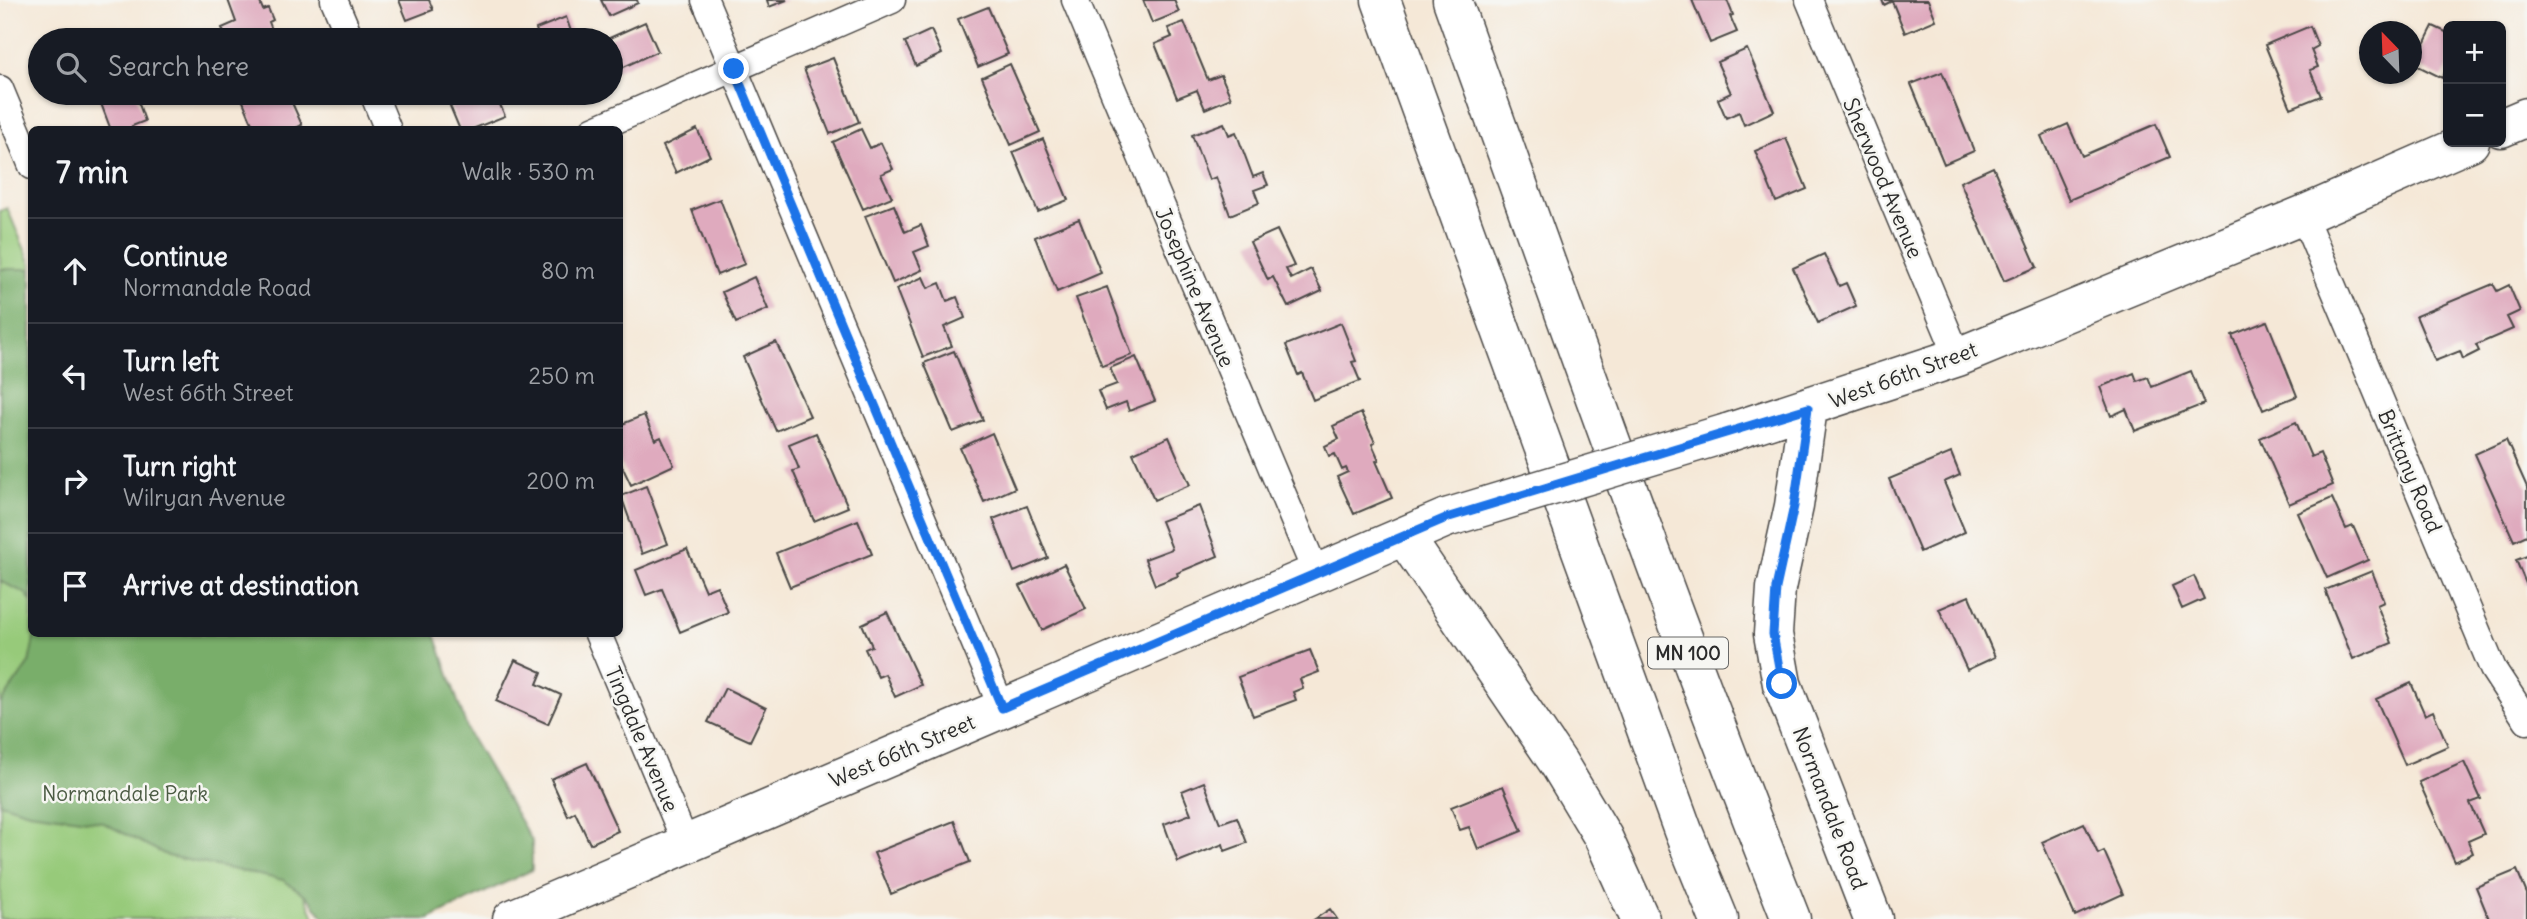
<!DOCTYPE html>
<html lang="en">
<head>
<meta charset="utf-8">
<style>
	body { margin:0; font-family:Delius,sans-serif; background:#242831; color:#f1f3f6 }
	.controls { position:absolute; right:21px; top:21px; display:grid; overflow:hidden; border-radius:10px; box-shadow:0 2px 5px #0004 }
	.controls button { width:63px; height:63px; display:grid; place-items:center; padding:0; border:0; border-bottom:2px solid #363941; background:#171b24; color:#f1f3f6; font:35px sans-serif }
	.compass { position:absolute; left:2359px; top:21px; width:63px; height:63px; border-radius:50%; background:#171b24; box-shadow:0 2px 5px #0004; rotate:337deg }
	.stop { position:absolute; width:21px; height:21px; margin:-16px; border:5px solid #1a73e8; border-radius:50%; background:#fff }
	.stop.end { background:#1a73e8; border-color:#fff; box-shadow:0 2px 7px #0008 }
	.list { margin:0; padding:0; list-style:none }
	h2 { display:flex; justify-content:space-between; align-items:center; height:91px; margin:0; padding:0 28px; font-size:30px }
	h2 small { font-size:23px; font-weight:400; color:#9ea1a6 }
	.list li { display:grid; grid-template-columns:46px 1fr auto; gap:21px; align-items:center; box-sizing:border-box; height:105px; padding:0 28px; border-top:2px solid #363941 }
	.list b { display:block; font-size:26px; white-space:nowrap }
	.list p { margin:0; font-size:23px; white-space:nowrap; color:#9ea1a6 }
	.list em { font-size:23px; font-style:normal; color:#9ea1a6 }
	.icon { flex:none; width:38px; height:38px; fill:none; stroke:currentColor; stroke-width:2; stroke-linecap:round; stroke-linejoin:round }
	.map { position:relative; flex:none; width:2527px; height:919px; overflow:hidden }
	.search { position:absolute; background:#171b24; box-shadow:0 2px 5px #0004; left:28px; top:28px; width:595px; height:77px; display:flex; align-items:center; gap:18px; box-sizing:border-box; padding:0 24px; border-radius:38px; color:#9ea1a6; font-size:26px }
	.panel { position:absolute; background:#171b24; box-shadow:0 2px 5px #0004; left:28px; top:126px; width:595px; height:511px; border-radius:10px }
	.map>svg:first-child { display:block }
	.green { fill:#97ca7a; stroke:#617a52; stroke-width:2 }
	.forest { fill:#79ae6a; stroke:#526c4a; stroke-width:2 }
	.building { fill:#dfaabe }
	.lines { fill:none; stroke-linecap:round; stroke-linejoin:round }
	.street-casing { stroke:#494745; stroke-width:29 }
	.secondary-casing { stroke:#494745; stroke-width:41 }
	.highway-casing { stroke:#494745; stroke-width:41 }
	.street { stroke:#fff; stroke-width:26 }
	.secondary { stroke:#fff; stroke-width:38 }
	.highway { stroke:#fff; stroke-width:38 }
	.secondary-bridge-casing { stroke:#494745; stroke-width:41; stroke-linecap:butt }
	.secondary-bridge { stroke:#fff; stroke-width:38 }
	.route { stroke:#1a73e8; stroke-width:9 }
	.labels { text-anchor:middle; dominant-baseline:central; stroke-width:5; stroke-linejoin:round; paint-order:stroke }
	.shield { fill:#f6f6f2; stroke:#686867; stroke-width:2 }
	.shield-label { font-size:19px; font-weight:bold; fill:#2b2b2b }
	.street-label { font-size:21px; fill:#2b2b2b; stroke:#f6f6f2 }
	.park-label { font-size:21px; fill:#4b5b43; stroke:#f6f6f2 }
</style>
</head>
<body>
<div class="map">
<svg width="2527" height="919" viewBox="0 0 2527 919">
	<rect width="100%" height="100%" fill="#f6f6f2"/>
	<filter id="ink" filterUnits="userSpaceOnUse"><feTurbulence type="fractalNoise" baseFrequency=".0143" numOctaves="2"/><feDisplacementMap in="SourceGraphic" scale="14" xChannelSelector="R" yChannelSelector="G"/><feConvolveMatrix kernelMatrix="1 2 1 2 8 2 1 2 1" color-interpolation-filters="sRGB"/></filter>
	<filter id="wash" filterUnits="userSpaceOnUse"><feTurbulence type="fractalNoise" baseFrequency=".00686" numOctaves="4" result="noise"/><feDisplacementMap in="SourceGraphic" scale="28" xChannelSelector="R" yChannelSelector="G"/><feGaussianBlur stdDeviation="1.57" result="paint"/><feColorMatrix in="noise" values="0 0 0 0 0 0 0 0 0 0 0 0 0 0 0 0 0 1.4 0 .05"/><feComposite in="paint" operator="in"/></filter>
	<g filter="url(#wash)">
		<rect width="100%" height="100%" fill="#f5e8d7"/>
		<path class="green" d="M 7,208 L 31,264 L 32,634 L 192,634 L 315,919 L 0,919 L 0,211 Z"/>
		<path class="forest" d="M 0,269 L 31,269 L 31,601 L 25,593 L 0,581 Z
			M 35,634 L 435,634 L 469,734 L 532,841 L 532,870 L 429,919 L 325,919 L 307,896 L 283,880 L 168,856 L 102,822 L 29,812 L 0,803 L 0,704 L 29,663 Z"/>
		<g id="blocks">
			<path class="building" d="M 228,0 L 259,0 L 263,10 L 268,8 L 273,20 L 269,22 L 276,40 L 243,40 L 242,38 L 227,40 L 222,28 L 236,22 Z
				M 399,0 L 429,0 L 433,10 L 407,20 Z
				M 601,0 L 637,0 L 638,3 L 609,16 Z
				M 767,0 L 787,0 L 769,7 Z
				M 1143,0 L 1174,0 L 1179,12 L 1152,23 Z
				M 1692,0 L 1727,0 L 1733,15 L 1730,16 L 1737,32 L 1710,43 Z
				M 1882,0 L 1928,0 L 1936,20 L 1905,33 L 1892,1 L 1884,5 Z
				M 988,7 L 1008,54 L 978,67 L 958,19 Z
				M 566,17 L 574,40 L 540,40 L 536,29 Z
				M 645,22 L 658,51 L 611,73 L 611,40 L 605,40 Z
				M 1184,22 L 1208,80 L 1221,75 L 1231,98 L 1205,109 L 1197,90 L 1177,98 L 1155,44 L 1172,37 L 1168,28 Z
				M 2310,26 L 2318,46 L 2311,50 L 2318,67 L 2310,70 L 2321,96 L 2291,108 L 2265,45 Z
				M 2433,26 L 2448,33 L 2448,67 L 2442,78 L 2414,64 Z
				M 931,30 L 942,54 L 916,66 L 905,42 Z
				M 1747,49 L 1774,111 L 1744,125 L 1739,112 L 1726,118 L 1718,99 L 1731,93 L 1717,62 Z
				M 833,58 L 859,122 L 830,134 L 804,69 Z
				M 1010,64 L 1040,132 L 1011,145 L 982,77 Z
				M 1942,72 L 1974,151 L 1944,164 L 1911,84 Z
				M 113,93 L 135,93 L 145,121 L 132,126 L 134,130 L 111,130 L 99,98 Z
				M 243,93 L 297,93 L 289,96 L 302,125 L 292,130 L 255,130 L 240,94 Z
				M 482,93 L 495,93 L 505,116 L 470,130 L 460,130 L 450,106 Z
				M 1224,123 L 1229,135 L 1236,132 L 1253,177 L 1263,173 L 1268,185 L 1254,190 L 1259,203 L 1230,215 L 1216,177 L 1209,180 L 1192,135 Z
				M 2068,124 L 2082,156 L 2156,124 L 2170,157 L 2069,200 L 2041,136 Z
				M 697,129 L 710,156 L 676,173 L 663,146 Z
				M 861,129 L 870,148 L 881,143 L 893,169 L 881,174 L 892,197 L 863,209 L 833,142 Z
				M 1786,138 L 1807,189 L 1776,202 L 1755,151 Z
				M 1043,139 L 1068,200 L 1038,212 L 1013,152 Z
				M 1993,167 L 2037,267 L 2004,281 L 1960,182 Z
				M 720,199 L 745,264 L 717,275 L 692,210 Z
				M 894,205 L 905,232 L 921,225 L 929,246 L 914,252 L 922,270 L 893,283 L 865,216 Z
				M 1079,219 L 1101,273 L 1057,292 L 1035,237 Z
				M 1277,230 L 1294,266 L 1286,269 L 1291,279 L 1311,269 L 1322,291 L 1288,307 L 1273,277 L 1268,280 L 1250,242 Z
				M 1824,254 L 1839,286 L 1846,283 L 1856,306 L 1818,323 L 1793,268 Z
				M 754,277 L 768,309 L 736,323 L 722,292 Z
				M 923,277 L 928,288 L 940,283 L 947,301 L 957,297 L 965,318 L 944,327 L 952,346 L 923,357 L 896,289 Z
				M 2493,284 L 2497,291 L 2509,285 L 2520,311 L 2507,317 L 2513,329 L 2476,345 L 2479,351 L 2463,359 L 2460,351 L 2435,361 L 2416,316 Z
				M 1107,287 L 1132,355 L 1102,366 L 1076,298 Z
				M 2267,321 L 2297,396 L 2263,410 L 2232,335 Z
				M 1341,323 L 1356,361 L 1352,362 L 1360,381 L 1313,400 L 1302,373 L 1298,375 L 1286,345 Z
				M 776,342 L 810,416 L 776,431 L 743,357 Z
				M 954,351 L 983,420 L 953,432 L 924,363 Z
				M 1136,357 L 1155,401 L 1129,411 L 1126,402 L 1106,410 L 1098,391 L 1117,384 L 1110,368 Z
				M 2191,371 L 2204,404 L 2135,431 L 2126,409 L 2111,416 L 2100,387 L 2134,373 L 2137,381 L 2148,377 L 2152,387 Z
				M 1361,413 L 1375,442 L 1372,444 L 1379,460 L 1376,461 L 1392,498 L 1354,514 L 1337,477 L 1348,472 L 1346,468 L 1342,470 L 1335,454 L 1329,456 L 1325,446 L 1339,439 L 1333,426 Z
				M 644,415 L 655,440 L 661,437 L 674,465 L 631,485 L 620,462 L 620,425 Z
				M 2296,422 L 2311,457 L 2320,453 L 2333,485 L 2289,504 L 2260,438 Z
				M 816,433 L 848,507 L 814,521 L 793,471 L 799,469 L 789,444 Z
				M 992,433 L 1015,488 L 984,502 L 960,448 Z
				M 1169,437 L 1190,485 L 1154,500 L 1133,453 Z
				M 2506,440 L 2527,487 L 2527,535 L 2514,541 L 2475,454 Z
				M 1951,453 L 1960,475 L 1944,482 L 1965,532 L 1920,552 L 1889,479 Z
				M 646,486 L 668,544 L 642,554 L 621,496 Z
				M 2332,498 L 2346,529 L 2353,526 L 2368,560 L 2327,578 L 2298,513 Z
				M 1027,506 L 1048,558 L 1014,572 L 993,519 Z
				M 1199,506 L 1218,556 L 1177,573 L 1178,576 L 1155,585 L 1145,559 L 1172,549 L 1161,521 Z
				M 858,520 L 872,554 L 790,587 L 776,553 Z
				M 687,549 L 705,591 L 717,586 L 728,612 L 680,632 L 662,589 L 646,595 L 636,570 Z
				M 2527,556 L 2527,586 L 2516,560 Z
				M 1064,564 L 1086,609 L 1042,630 L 1020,586 Z
				M 2372,571 L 2384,602 L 2377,605 L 2392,643 L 2353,659 L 2325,590 Z
				M 2194,576 L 2204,599 L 2182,609 L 2172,586 Z
				M 1969,596 L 1995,657 L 1967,670 L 1939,609 Z
				M 887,612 L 921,685 L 895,697 L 885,674 L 878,677 L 865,649 L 872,646 L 862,624 Z
				M 1310,650 L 1319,672 L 1300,679 L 1303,688 L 1293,692 L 1296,700 L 1253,716 L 1238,677 Z
				M 515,660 L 542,672 L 537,684 L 561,695 L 548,724 L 496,701 Z
				M 2411,683 L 2425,715 L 2433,711 L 2448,746 L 2405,765 L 2376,699 Z
				M 725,688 L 766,708 L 750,741 L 708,722 Z
				M 2464,762 L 2481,799 L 2470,803 L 2484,834 L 2468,841 L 2473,853 L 2455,862 L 2419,782 Z
				M 587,763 L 618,831 L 590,844 L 575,812 L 568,816 L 551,779 Z
				M 1204,782 L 1220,823 L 1237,817 L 1247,843 L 1225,851 L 1223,844 L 1178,862 L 1164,824 L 1191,814 L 1182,791 Z
				M 1503,786 L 1522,831 L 1478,849 L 1469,827 L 1460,830 L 1451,807 Z
				M 954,821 L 970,862 L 891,894 L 874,853 Z
				M 2084,823 L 2098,854 L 2104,851 L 2123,894 L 2075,916 L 2042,842 Z
				M 2517,870 L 2527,894 L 2527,919 L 2489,919 L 2476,887 Z
				M 1330,909 L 1337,919 L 1315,919 Z"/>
		</g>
	</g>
	<g filter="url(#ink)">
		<use href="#blocks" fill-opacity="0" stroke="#494745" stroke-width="2"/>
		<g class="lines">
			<defs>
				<path id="street" d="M 334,0 L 351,40
					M 705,0 L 1002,708
					M 1075,0 L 1316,573
					M 1809,0 L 1958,357
					M 0,89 L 32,166
					M 373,93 L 388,130
					M 593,130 L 892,0
					M 2303,215 L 2493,669 L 2527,721
					M 598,634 L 686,844"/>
				<path id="secondary" d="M 2501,128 L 2527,117
					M 1808,408 L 1794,506 L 1776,588 L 1773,634 L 1782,684 L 1873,919
					M 1727,433 L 1958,357 L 2303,215 L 2470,142
					M 1404,536 L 1559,764 L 1603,837 L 1640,919
					M 512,919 L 1446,518"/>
				<path id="highway" d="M 1381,0 L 1683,831 L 1719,919
					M 1452,0 C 1562,307 1671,615 1791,919"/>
			</defs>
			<use href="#street" class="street-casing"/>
			<use href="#secondary" class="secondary-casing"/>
			<use href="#highway" class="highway-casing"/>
			<use href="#street" class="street"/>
			<use href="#secondary" class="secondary"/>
			<use href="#highway" class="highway"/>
			<defs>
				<path id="secondary-bridge" d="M 1446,518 L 1727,433"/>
			</defs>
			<use href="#secondary-bridge" class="secondary-bridge-casing"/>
			<use href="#secondary-bridge" class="secondary-bridge"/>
		</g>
	</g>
	<g class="lines" filter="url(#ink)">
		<path class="route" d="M 734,69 L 1002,708 L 1446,518 L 1808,408 L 1794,506 L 1776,588 L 1773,634 L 1782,684"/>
	</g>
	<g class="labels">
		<rect class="shield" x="1648" y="637.5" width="80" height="31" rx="5"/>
		<g class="shield-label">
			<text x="1688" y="653">MN 100</text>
		</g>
		<g class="street-label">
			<text transform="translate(1883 178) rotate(67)">Sherwood Avenue</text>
			<text transform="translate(1195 287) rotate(67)">Josephine Avenue</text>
			<text transform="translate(1903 375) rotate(-20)">West 66th Street</text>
			<text transform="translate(2410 471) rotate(67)">Brittany Road</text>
			<text transform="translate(642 739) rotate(67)">Tingdale Avenue</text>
			<text transform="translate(902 751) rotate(-23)">West 66th Street</text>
			<text transform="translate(1830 808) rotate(69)">Normandale Road</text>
		</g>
		<g class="park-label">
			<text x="125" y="793">Normandale Park</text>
		</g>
	</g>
</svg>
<div class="controls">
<button>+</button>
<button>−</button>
</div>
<svg class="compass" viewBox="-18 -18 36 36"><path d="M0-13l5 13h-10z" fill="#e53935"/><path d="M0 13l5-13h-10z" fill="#9ea1a6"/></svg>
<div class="stop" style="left:1782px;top:684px"></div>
<div class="stop end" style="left:734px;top:69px"></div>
<div class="search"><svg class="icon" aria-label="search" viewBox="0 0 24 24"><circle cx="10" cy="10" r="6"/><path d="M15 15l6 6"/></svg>Search here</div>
<section class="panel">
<h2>7 min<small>Walk · 530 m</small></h2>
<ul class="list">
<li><svg class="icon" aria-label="ahead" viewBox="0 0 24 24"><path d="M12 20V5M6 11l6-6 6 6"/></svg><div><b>Continue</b><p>Normandale Road</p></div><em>80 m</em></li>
<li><svg class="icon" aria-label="left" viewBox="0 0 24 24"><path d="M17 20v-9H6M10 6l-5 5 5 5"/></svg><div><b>Turn left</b><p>West 66th Street</p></div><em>250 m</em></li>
<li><svg class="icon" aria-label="right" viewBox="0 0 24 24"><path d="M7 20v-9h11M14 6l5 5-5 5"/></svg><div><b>Turn right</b><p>Wilryan Avenue</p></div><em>200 m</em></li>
<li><svg class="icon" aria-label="arrive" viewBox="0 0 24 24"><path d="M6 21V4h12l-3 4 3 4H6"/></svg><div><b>Arrive at destination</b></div></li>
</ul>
</section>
</div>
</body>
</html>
